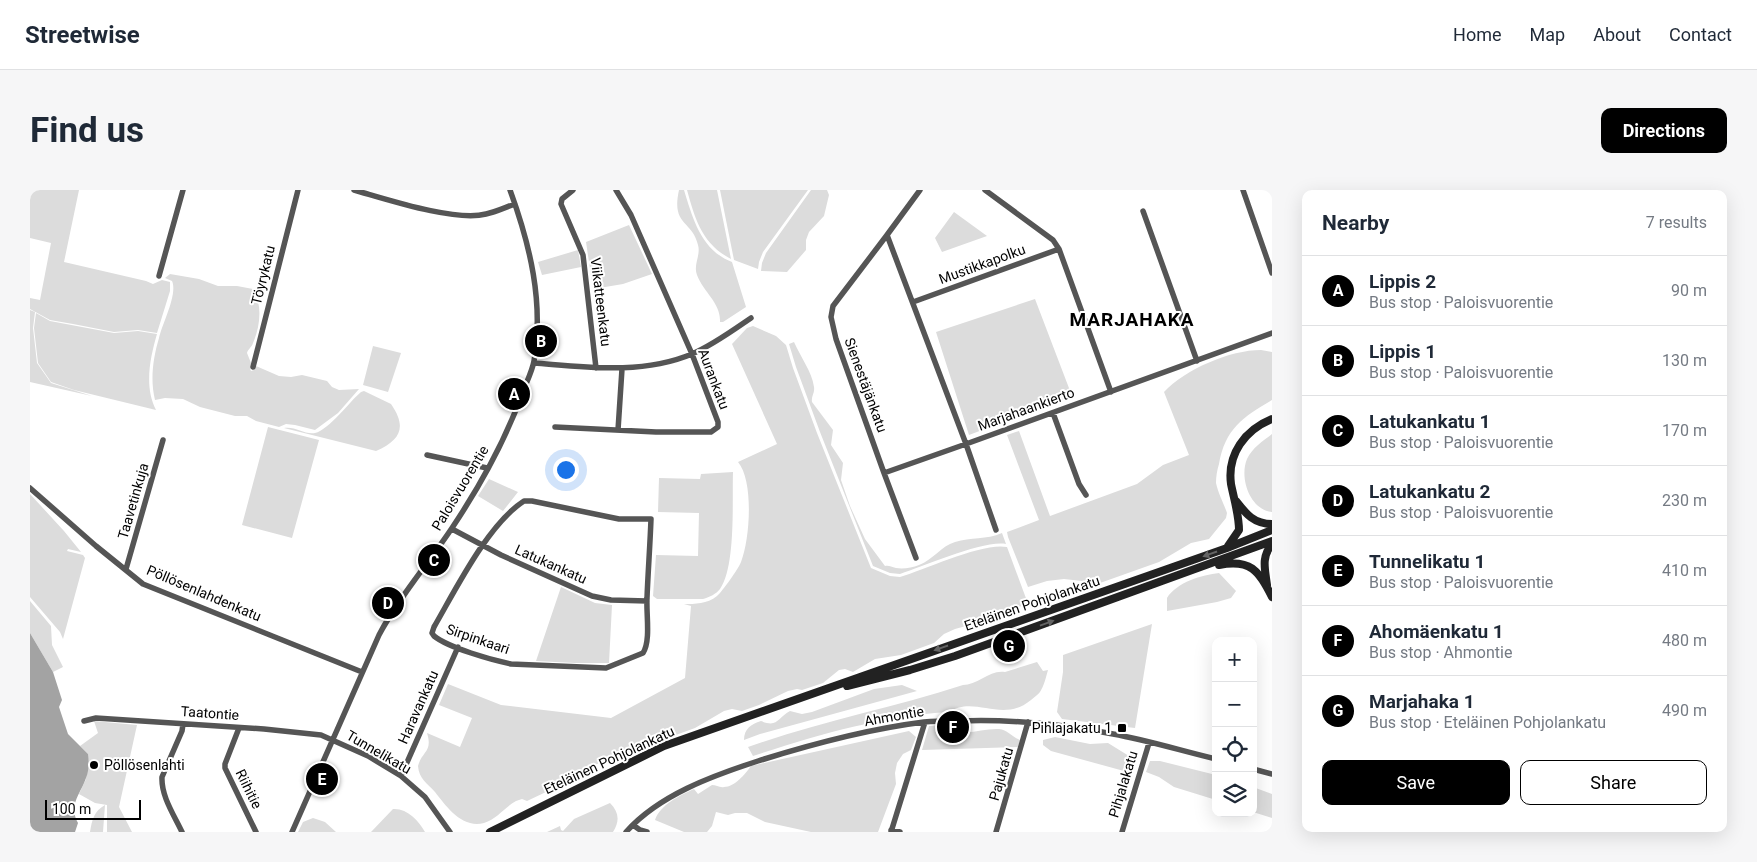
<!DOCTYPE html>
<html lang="en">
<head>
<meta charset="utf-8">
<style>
	body { margin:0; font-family:Roboto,sans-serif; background:#f6f6f7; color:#1f2937 }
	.controls { position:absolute; right:15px; bottom:15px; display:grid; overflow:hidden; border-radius:10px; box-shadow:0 5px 20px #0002 }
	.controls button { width:45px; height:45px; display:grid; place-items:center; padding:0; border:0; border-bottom:1px solid #e0e1e3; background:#fff; color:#1f2937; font:25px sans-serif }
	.scale { position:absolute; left:15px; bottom:12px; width:96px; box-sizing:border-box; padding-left:5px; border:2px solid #000; border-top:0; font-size:14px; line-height:18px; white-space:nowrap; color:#000; -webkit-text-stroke:4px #fff; paint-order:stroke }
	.you { position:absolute; left:535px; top:279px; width:18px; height:18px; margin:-12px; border:4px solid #fff; border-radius:50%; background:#1a73e8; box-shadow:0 0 0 8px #1a73e833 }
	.badge { display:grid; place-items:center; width:32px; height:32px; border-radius:50%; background:#000; color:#fff; font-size:16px; font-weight:700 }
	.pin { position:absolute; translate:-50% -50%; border:2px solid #fff; box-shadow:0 1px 5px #0006 }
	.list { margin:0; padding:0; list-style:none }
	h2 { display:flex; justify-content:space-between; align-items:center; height:65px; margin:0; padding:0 20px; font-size:21px }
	h2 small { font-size:16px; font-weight:400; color:#747a83 }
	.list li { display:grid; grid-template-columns:32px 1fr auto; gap:15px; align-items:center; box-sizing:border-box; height:70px; padding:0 20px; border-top:1px solid #e0e1e3 }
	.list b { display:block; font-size:19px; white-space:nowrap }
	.list p { margin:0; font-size:16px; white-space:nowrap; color:#747a83 }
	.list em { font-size:16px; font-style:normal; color:#747a83 }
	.actions { display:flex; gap:10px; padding:15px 20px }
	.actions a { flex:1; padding:11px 0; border:1px solid #000; border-radius:10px; text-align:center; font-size:18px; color:#000 }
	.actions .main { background:#000; color:#fff }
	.icon { flex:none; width:28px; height:28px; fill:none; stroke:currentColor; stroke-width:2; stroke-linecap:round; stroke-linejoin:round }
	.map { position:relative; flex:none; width:1242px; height:642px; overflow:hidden; border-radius:10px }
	header { display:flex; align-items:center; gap:30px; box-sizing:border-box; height:70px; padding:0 25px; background:#fff; border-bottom:1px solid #e0e1e3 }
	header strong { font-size:24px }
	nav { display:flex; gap:28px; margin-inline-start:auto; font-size:18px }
	.intro { display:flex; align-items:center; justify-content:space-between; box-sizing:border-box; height:120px; padding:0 30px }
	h1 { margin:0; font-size:35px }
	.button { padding:12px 22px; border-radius:10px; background:#000; color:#fff; font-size:18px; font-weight:700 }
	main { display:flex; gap:30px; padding:0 30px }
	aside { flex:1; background:#fff; border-radius:10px; box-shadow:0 5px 20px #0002 }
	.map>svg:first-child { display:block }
	.green { fill:#dcdcdc }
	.water { fill:#a3a3a3 }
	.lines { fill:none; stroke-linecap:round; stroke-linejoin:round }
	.street { stroke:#555; stroke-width:5.5 }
	.secondary { stroke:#222; stroke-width:8 }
	.oneway { fill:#646464 }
	.poi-dot { fill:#000; stroke:#fff; stroke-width:2 }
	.labels { text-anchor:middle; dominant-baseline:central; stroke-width:4; stroke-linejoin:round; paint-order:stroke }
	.street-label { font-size:14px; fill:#000; stroke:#fff }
	.poi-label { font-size:14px; fill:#000; stroke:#fff; text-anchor:end }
	.district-label { font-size:19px; font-weight:bold; letter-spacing:1px; fill:#000; stroke:#fff }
</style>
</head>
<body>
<header>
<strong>Streetwise</strong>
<nav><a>Home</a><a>Map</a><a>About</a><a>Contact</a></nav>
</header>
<div class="intro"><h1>Find us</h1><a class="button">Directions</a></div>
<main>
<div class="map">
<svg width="1242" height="642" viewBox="0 0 1242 642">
	<rect width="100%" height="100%" fill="#fff"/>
	<path class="green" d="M 0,0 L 49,0 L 34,72 L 116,91 L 123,94 L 132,90 L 140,92 L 140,101 L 127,143 L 108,140 L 84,142 L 43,134 L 20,130 L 0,119 L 0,108 L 10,110 L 21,53 L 0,48 Z
		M 649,0 L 654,0 C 663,29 671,60 702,72 L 716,117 L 693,132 L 690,132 C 691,113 674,103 667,85 C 663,75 671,65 668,55 C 662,30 641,36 649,0 Z
		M 657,0 L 687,0 L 701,69 C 672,54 665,29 657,0 Z
		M 690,0 L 778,0 L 733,62 L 729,72 L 728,79 L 704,70 Z
		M 781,0 L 797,0 L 799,5 L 794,26 L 779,42 L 776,50 L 776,60 L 757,82 L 731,81 L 732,73 L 736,63 Z
		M 924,22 L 957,46 L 912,62 L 905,48 Z
		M 599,35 L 622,84 L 593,94 L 563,99 L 556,52 Z
		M 548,60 L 551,77 L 512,85 L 508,72 Z
		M 140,84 L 169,89 L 188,96 L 207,96 L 223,99 C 233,115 230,137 223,153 C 222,157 218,159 217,163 L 221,173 L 220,178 L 221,181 L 224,180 L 226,176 L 249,186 L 261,187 L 272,185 L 297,191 L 302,197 L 309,200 L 329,199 L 308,223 L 285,240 L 265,235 L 256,234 L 249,237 L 226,231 L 217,226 L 205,226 L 170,217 L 153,209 L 135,208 L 125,210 C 120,190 123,168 129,148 C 132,134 148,104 142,91 L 135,88 Z
		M 1005,109 L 1042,206 L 939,245 L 906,142 Z
		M 0,120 L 5,122 L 3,138 L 7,173 L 21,193 L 62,206 L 0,192 Z
		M 6,123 L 20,131 L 84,143 L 108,141 L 127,144 C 120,168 114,197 126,220 L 44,200 L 21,192 L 8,173 L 4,138 Z
		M 723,136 L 746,146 L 756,155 L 763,178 L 787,243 L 841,378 L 860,386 L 870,387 C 896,379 954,352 977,357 L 997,411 L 978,427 L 954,435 L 936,436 L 925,439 L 914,444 L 904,453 L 871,465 L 845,469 L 823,482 L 815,479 L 809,480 L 793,493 L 772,500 L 767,499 L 758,501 L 729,515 L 712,521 L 702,519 L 694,521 L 665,538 L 632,550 L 598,565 L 584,567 L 569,573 L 535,593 L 497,611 L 492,609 L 486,611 C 475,617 467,629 454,633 C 432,639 416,616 405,602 C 397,593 389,589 388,576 C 392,561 403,562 397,543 L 430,557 L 442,528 L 409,515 L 418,494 L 471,515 L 581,528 L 655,488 L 661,416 L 654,414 C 665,414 677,414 687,406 C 692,402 709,378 711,372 C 720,349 724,291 708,272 L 747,254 L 702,154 L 717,138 Z
		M 764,152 C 770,166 782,182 784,197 C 785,203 781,206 782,212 L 803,240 L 801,255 L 813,273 L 811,290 L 820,316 L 835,349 L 855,376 C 859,375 861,377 866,378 C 873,379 882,378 889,375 C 903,370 911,356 925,352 C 941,347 956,350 972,343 L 976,354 C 953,350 895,376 870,384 L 860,383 L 843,376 L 790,242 L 766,177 L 759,154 Z
		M 343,156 L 371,163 L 358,202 L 333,195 Z
		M 1231,160 L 1242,162 L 1242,210 C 1213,227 1195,239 1189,274 C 1187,280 1186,287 1186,293 C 1188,303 1194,314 1197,323 L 1196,328 L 1179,349 L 1161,353 L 1129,372 L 1070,393 L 1034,389 L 1017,391 L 998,397 L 978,347 L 977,342 L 1009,330 L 977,245 L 989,241 L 1020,326 L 1107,294 L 1133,275 L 1159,265 L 1134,202 C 1156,179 1200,160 1231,160 Z
		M 334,201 L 361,214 C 377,237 371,250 346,261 L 254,238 C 265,236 275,245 285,243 C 299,240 320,211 331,202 Z
		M 238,237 L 289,250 L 262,348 L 212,335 Z
		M 1242,244 L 1242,322 C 1220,320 1209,288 1217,269 C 1222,258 1233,251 1242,244 Z
		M 703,282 C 702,311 706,376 690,399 C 686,404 680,407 673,409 L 627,409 L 623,406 L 626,365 L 668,366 L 669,323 L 628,322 L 629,288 L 670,289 L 671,284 Z
		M 459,289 L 488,302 L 473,321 L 448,306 Z
		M 0,304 L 34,341 L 51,362 L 38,359 L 37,361 L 53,365 L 55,368 L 33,449 L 30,442 L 0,407 Z
		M 1189,383 L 1206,401 L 1201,408 L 1187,412 L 1137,421 L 1137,408 C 1147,392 1172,385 1189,383 Z
		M 531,397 L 565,413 L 582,415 L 579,473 L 545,473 L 506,471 Z
		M 0,411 L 21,436 L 22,455 L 33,477 L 23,482 L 0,443 Z
		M 1122,434 L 1105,538 L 1032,529 L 1027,522 L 1033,482 L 1033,465 Z
		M 1007,472 L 1013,481 L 1018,480 C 1016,487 1014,496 1010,502 C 1008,505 1004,507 1001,510 C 972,534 945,505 919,522 C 852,526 787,545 723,566 L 718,557 C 788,532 862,518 933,495 C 947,495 961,479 975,482 Z
		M 872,495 L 887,501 L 730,544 L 714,550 C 714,539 721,534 731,531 C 748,538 747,528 760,521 L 772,524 L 782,522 L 844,499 Z
		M 64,531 L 107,535 L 89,617 L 102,642 L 77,642 L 77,615 L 65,613 L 49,604 L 56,589 L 58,564 L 50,556 L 68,543 Z
		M 915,535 C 933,549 950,538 969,539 C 978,540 982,547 990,550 L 988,557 L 892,560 L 899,536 Z
		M 879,541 L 886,547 L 881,560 L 873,564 L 867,573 L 865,583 L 866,594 L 848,642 L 781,642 L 735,632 L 717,623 L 705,623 L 698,625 L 686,622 L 682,636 L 677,642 L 654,642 L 625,630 C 631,614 649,606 664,599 L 668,604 L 682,595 C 686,595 690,598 694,597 C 705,597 715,584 721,576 Z
		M 1025,547 L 1060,554 L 1078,553 L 1099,566 L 1104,571 L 1103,575 L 1094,581 L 1021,561 L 1013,555 L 1013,550 Z
		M 1120,571 L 1130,571 L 1186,585 L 1186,610 L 1144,597 L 1129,587 L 1116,582 Z
		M 1223,597 L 1242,604 L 1242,628 L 1223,622 Z
		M 580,613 C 589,622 590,631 583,642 L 517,642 L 530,636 L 531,640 L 533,641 L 544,629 Z
		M 75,615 L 73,642 L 60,642 C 62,630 64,621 75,615 Z
		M 363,619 C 377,618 389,631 395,642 L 341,642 Z
		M 283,628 L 295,632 L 306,642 L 268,642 L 273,632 Z"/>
	<path class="water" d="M 0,443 L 23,482 L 32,510 L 29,517 L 38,544 L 58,564 C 59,572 59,581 56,588 C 50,605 38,615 48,633 L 45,642 L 0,642 Z"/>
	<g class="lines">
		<path class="street" d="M 324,0 C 356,9 425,32 456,24 C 466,22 476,17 485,14
			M 543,0 L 532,9 L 531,14 L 553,65 L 566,178
			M 890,0 L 857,45 L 936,254 L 1242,143
			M 955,0 L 1023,50 L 1029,59 L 1081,202
			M 1213,0 L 1242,83
			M 1113,21 L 1167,171
			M 857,45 L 803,116 L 801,127 L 806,149 L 854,283 L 936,254 L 966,340
			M 129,86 L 153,0
			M 883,112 L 1029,59
			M 504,173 C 556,177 612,185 662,164 C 683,155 702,141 721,128
			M 223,177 L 268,0
			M 1023,223 L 1049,294 L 1056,305
			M 525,237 L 626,242 L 681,242 L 688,237 L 688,232 L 662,164 L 601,25 L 586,0
			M 588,240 L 592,179
			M 397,265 L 457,278
			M 854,283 L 886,368
			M 0,298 L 66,356 L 113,394 L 332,482
			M 494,311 L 502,311 L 589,329 L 621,329 C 620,356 618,382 617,408 C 616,423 621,451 613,463 L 576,478 L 481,474 C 462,470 419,458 404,446 L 402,443 L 404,437 C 426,399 458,334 494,311 Z
			M 422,339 L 471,365 L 562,406 L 581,410 L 617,411
			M 96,379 L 133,250
			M 54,531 L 66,528 L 234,539 L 291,545 L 338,566 L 371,586 L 395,607 L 420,642
			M 209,538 L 195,574 L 195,578 L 226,642
			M 1223,579 L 1242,584
			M 371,586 L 428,457
			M 603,635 L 610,640 L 617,642
			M 861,640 L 870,642
			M 152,642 C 144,625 131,606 132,587 L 152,541 L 153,534
			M 262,642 L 349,445 C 369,407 398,374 422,338 C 450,296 475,251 492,204 C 496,193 502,182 504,171 C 514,112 500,55 480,0
			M 596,642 C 629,605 682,586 728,571 C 782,554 838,539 894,532 C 905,531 917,531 928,531 C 980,529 1032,534 1083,544 C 1117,550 1152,561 1186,569
			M 861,642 L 895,532
			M 966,642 L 998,532
			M 1092,642 L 1119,553"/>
		<path class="secondary" d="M 1206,311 C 1216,324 1224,334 1242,334
			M 1198,356 L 1209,340 C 1209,325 1204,309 1201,294 C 1197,264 1215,240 1242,229
			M 1189,375 C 1220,369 1229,380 1242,407
			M 1237,395 C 1235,379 1231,367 1242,354
			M 817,496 L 880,480 L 925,466 L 1242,351
			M 460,642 L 634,556 L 1197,358 L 1242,340"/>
	</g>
	<defs><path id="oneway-solid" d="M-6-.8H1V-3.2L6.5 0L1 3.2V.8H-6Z" transform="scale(1.25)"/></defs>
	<g class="oneway">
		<use href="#oneway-solid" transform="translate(1180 364) rotate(161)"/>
		<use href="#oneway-solid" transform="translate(1017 433) rotate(-20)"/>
		<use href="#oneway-solid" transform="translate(911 458) rotate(161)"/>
	</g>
	<g class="poi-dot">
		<rect x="1087" y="533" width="10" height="10" rx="2.5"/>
		<circle cx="64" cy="575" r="5"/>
	</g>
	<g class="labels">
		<g class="street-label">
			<text transform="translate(952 74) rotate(-20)">Mustikkapolku</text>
			<text transform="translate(233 85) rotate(-76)">Töyrykatu</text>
			<text transform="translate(571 112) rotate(83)">Viikatteenkatu</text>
			<text transform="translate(684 189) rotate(69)">Aurankatu</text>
			<text transform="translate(836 195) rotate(70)">Sienestäjänkatu</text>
			<text transform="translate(996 219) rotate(-20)">Marjahaankierto</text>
			<text transform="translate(430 298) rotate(-59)">Paloisvuorentie</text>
			<text transform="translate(103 311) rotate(-74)">Taavetinkuja</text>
			<text transform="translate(521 374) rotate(24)">Latukankatu</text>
			<text transform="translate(174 403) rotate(23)">Pöllösenlahdenkatu</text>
			<text transform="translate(1002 413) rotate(-19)">Eteläinen Pohjolankatu</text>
			<text transform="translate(448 449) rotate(19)">Sirpinkaari</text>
			<text transform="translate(388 517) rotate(-66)">Haravankatu</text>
			<text transform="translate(180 523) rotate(4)">Taatontie</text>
			<text transform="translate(864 526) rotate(-10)">Ahmontie</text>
			<text transform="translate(349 562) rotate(30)">Tunnelikatu</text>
			<text transform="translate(579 570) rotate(-25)">Eteläinen Pohjolankatu</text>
			<text transform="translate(971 584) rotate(-74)">Pajukatu</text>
			<text transform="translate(1093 594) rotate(-73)">Pihjalakatu</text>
			<text transform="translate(219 599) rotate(64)">Riihitie</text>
		</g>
		<g class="poi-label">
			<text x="1082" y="538">Pihlajakatu 1</text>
			<text x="74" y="575" text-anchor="start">Pöllösenlahti</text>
		</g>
		<g class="district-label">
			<text x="1102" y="129">MARJAHAKA</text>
		</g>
	</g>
</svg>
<div class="controls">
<button>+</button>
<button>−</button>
<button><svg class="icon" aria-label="locate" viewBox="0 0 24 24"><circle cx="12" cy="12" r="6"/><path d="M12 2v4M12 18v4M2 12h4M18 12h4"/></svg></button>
<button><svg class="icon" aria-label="layers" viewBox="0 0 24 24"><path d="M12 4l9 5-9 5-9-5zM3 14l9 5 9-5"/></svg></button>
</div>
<div class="scale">100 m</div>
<div class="you"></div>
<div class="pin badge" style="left:484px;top:204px">A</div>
<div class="pin badge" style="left:511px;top:151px">B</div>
<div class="pin badge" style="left:404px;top:370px">C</div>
<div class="pin badge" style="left:358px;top:413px">D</div>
<div class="pin badge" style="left:292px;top:589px">E</div>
<div class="pin badge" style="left:923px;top:537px">F</div>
<div class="pin badge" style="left:979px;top:456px">G</div>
</div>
<aside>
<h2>Nearby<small>7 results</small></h2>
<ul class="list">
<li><span class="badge">A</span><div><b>Lippis 2</b><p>Bus stop · Paloisvuorentie</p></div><em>90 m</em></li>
<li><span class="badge">B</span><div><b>Lippis 1</b><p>Bus stop · Paloisvuorentie</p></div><em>130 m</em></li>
<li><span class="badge">C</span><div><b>Latukankatu 1</b><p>Bus stop · Paloisvuorentie</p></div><em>170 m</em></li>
<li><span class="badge">D</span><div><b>Latukankatu 2</b><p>Bus stop · Paloisvuorentie</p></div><em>230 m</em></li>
<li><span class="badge">E</span><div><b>Tunnelikatu 1</b><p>Bus stop · Paloisvuorentie</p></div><em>410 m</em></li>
<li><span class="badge">F</span><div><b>Ahomäenkatu 1</b><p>Bus stop · Ahmontie</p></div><em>480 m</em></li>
<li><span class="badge">G</span><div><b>Marjahaka 1</b><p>Bus stop · Eteläinen Pohjolankatu</p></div><em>490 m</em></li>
</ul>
<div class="actions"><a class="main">Save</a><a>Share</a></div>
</aside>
</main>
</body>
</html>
